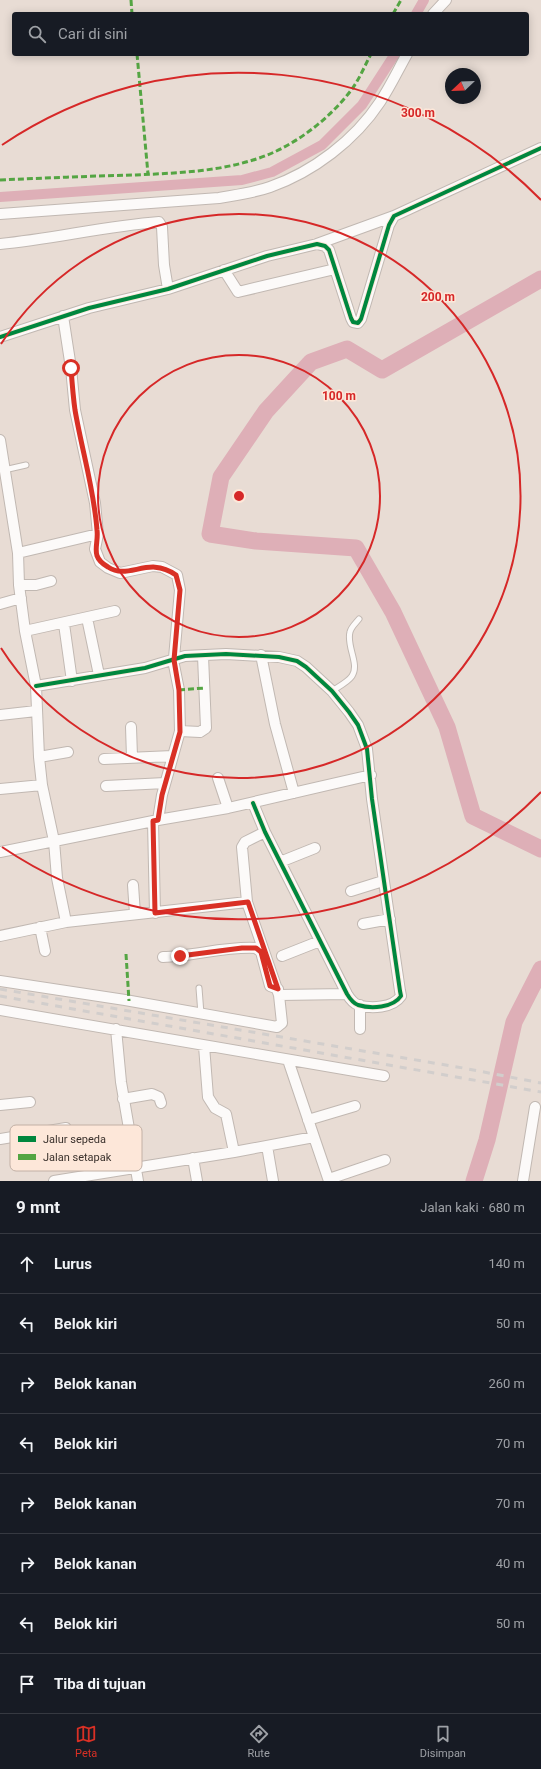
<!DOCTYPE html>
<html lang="id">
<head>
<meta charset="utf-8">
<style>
	body { margin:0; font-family:Roboto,sans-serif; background:#20242c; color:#f1f3f6 }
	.compass { position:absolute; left:445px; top:68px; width:36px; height:36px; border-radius:50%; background:#171b24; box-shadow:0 2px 10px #0003; rotate:247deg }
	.stop { position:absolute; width:12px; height:12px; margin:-9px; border:3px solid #d93025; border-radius:50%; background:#fff }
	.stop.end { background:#d93025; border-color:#fff; box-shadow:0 1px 4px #0008 }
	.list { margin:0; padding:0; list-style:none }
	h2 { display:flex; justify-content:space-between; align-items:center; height:52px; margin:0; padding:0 16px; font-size:17px }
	h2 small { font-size:13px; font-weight:400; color:#9ea1a6 }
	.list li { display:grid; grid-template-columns:26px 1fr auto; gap:12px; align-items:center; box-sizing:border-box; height:60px; padding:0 16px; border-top:1px solid #363941 }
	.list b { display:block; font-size:15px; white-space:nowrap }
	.list em { font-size:13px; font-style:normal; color:#9ea1a6 }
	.icon { flex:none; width:22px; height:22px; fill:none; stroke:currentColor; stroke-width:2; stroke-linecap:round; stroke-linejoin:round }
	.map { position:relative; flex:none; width:541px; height:1181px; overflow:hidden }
	.search { position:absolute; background:#171b24; box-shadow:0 2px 10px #0003; left:12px; right:12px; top:12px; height:44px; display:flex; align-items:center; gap:10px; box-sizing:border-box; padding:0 14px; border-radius:4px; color:#9ea1a6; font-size:15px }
	.sheet { height:532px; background:#171b24 }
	nav { display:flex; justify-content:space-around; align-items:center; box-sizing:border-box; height:56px; border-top:1px solid #363941; background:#171b24; font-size:11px; color:#9ea1a6 }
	nav a { display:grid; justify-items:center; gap:2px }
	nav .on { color:#d93025 }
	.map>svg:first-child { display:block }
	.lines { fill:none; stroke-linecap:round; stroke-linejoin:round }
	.canal { stroke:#deafb7; stroke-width:10 }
	.river { stroke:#deafb7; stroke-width:17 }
	.lane-casing { stroke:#c1b8b2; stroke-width:7 }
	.street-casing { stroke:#c1b8b2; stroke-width:12 }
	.lane { stroke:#fcfaf9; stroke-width:5 }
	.street { stroke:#fcfaf9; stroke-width:10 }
	.rail { stroke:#d2cecc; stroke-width:3; stroke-dasharray:7 7; stroke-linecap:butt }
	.quiet { stroke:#54a543; stroke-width:3; stroke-dasharray:6 3; stroke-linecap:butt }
	.cycleway-casing { stroke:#fde7d9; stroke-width:6 }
	.cycleway { stroke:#00873e; stroke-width:4 }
	.route { stroke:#d93025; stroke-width:5 }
	.ring { fill:none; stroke:#d62828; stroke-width:2 }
	.key { fill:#fde7d9; stroke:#c2b0a5; stroke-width:1 }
	.key-label { font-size:11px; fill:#3a312c }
	.centre { fill:#d62828; stroke:#fde7d9; stroke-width:2 }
	.ring-label { font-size:12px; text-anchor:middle; font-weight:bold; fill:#d62828; stroke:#fde7d9; stroke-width:3; stroke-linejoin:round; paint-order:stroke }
</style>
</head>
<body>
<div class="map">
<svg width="541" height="1181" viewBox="0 0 541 1181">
	<rect width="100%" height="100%" fill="#e8dcd4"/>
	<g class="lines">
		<path class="canal" d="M 416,14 L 424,0
			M 0,197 L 242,180 L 272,172 L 322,145 L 362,105 L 395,54"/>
		<path class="river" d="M 541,279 L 382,370 L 347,349 L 311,362 L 266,411 L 221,477 L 210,534 L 256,541 L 356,548 L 393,612 L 447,727 L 473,816 L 541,849
			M 474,1181 L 487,1140 L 514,1022 L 541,969"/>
		<defs>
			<path id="lane" d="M 4,470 L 26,465
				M 332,691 C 338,687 348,682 352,676 C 360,664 346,646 350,632 C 351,627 356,623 359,619
				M 199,988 L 201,1014"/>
			<path id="street" d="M 433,14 L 446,0
				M 0,214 L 219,198 C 236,195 253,193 270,187 C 313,172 355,140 380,102 C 390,87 398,70 407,54
				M 0,244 C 53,239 105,226 159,222 L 162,227 L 164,265 L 168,289
				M 317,244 L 394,216
				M 224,270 L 238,292 L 335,269
				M 63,316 L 71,368 L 75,410 L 95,503 L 98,534 L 95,549 L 100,562 L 108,568 L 120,573 L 153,566 L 162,567 L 177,575 L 180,590 L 174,658
				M 0,337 L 89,308 L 168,289 L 267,256 L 317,244 L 325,246 L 329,250 L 351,318 L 353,322 L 358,323 L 361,319 L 389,225 L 394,216 L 541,148
				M 0,440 L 18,553 L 19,585 L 25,631 L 36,686 L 39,757 L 42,785 L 54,841 L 57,878 L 66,922
				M 18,553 L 98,534
				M 19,585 L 36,585 L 51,581
				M 0,604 L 21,598
				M 87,618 L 99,675
				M 64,624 L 72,681
				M 25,631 L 115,611
				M 261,655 L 275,724 L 294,793
				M 36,686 L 145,668 L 185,656 L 226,654 L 279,657 L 297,661 L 306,667 L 332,691 L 349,712 L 358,725 L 367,749 L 372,799 L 400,991 L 401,996 C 393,1008 371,1009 358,1005 C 353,1003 350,999 347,994 L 265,832 L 253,803
				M 0,715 L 36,711
				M 131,727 L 132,757
				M 180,731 L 200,732 L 206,728 L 203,656
				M 39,757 L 68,752
				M 104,759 L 173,756
				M 218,778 L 228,808
				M 106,786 L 165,783
				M 0,789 L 42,785
				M 158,820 L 162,795 L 180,731 L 179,690 L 173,660
				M 153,821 L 155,913
				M 0,852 L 158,820 L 228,808 L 371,775
				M 280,862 L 315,848
				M 133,885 L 135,914
				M 351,891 L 383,881
				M 247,902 L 242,847 L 245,842 L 265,832
				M 363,924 L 390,919
				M 40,927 L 45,951
				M 0,936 L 66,922 L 247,902 L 279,995 L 282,1023 L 277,1027 L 125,1000 L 0,981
				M 282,956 L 320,941
				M 163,957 C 194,956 227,946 256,948 L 261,952 L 270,986 L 278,989
				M 279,995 L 347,994
				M 360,1005 L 360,1029
				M 0,1010 L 384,1076
				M 116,1029 L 121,1082 L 138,1181
				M 204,1046 L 208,1097 L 215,1108 L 226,1114 L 234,1152
				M 288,1060 L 314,1137
				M 123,1099 L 152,1094 L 159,1097 L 161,1103
				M 0,1105 L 30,1102
				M 308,1120 L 355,1106
				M 0,1139 L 66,1128
				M 267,1146 L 273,1181
				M 193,1158 L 197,1181
				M 329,1179 L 385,1160
				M 54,1181 L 234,1152 L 314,1137 L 329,1181
				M 523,1181 L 535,1107"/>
		</defs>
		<use href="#lane" class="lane-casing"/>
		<use href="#street" class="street-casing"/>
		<use href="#lane" class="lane"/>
		<use href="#street" class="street"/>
		<path class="rail" d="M 0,989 L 463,1068 L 541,1083
			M 0,996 L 541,1092"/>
		<path class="quiet" d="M 131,0 L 132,14
			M 393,14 L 401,0
			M 137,54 L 148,174
			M 0,180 C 45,178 91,176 136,175 C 175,173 215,172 253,160 C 291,149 329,120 352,89 C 360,78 365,65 371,54
			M 179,690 L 205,688
			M 126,954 L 129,1001"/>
		<defs>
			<path id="cycleway" d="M 0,337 L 89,308 L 168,289 L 267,256 L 317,244 L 325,246 L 329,250 L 351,318 L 353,322 L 358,323 L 361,319 L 389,225 L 394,216 L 541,148
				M 36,686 L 145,668 L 185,656 L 226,654 L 279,657 L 297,661 L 306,667 L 332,691 L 349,712 L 358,725 L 367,749 L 372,799 L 400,991 L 401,996 C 393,1008 371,1009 358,1005 C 353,1003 350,999 347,994 L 265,832 L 253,803"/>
		</defs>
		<use href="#cycleway" class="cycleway-casing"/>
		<use href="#cycleway" class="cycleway"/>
	</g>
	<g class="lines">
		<path class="route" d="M 71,368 C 72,382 73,396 75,410 C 82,451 94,489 97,530 C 99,546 89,556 108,567 C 129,581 148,555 176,575 L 180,590 L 174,660 L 179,690 L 180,732 L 162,795 L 158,820 L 153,821 L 155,913 L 248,902 L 278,989 L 270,986 L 261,952 L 256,948 L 242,948 L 180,956"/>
	</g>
	<g class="ring">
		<circle cx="239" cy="496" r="141"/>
		<path d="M1 344A282 282 0 1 1 1 648"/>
		<path d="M541 792A423 423 0 0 1 2 847M2 145A423 423 0 0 1 541 200"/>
	</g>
	<rect x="10" y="1125" width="132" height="46" rx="6" class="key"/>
	<rect x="18" y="1136" width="18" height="6" fill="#00873e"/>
	<rect x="18" y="1154" width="18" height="6" fill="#54a543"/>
	<g class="key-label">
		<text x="43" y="1143">Jalur sepeda</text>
		<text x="43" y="1161">Jalan setapak</text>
	</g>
	<circle cx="239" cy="496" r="6" class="centre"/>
	<g class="ring-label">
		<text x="418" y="117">300 m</text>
		<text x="438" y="301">200 m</text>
		<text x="339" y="400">100 m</text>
	</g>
</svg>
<svg class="compass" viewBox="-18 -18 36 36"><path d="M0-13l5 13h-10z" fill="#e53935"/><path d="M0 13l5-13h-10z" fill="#9ea1a6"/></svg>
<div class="stop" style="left:71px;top:368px"></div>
<div class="stop end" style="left:180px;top:956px"></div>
<div class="search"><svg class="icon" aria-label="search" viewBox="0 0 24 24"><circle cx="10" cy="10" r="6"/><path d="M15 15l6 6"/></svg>Cari di sini</div>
</div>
<section class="sheet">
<h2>9 mnt<small>Jalan kaki · 680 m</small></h2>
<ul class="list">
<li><svg class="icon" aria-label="ahead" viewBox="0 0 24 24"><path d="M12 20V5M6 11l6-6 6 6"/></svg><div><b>Lurus</b></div><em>140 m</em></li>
<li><svg class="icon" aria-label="left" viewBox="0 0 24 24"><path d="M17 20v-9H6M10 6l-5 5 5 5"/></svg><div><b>Belok kiri</b></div><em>50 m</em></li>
<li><svg class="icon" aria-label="right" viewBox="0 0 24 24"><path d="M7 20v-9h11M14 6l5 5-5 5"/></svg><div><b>Belok kanan</b></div><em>260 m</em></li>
<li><svg class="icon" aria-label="left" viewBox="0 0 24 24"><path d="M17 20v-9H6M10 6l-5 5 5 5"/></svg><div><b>Belok kiri</b></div><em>70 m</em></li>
<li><svg class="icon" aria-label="right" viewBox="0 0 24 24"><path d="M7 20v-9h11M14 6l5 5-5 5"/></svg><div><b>Belok kanan</b></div><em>70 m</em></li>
<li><svg class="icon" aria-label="right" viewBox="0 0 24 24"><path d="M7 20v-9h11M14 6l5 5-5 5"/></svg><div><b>Belok kanan</b></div><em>40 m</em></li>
<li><svg class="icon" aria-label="left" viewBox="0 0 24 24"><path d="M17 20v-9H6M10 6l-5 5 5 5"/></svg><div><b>Belok kiri</b></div><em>50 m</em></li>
<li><svg class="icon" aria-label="arrive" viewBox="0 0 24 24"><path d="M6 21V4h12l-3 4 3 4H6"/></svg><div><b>Tiba di tujuan</b></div></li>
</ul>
</section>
<nav>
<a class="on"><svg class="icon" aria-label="map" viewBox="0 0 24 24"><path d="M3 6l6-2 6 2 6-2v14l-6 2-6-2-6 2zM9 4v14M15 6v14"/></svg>Peta</a>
<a><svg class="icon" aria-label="directions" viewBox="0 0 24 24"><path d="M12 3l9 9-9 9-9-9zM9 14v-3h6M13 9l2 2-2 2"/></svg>Rute</a>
<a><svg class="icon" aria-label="saved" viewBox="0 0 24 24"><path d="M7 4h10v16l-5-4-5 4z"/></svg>Disimpan</a>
</nav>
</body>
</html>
